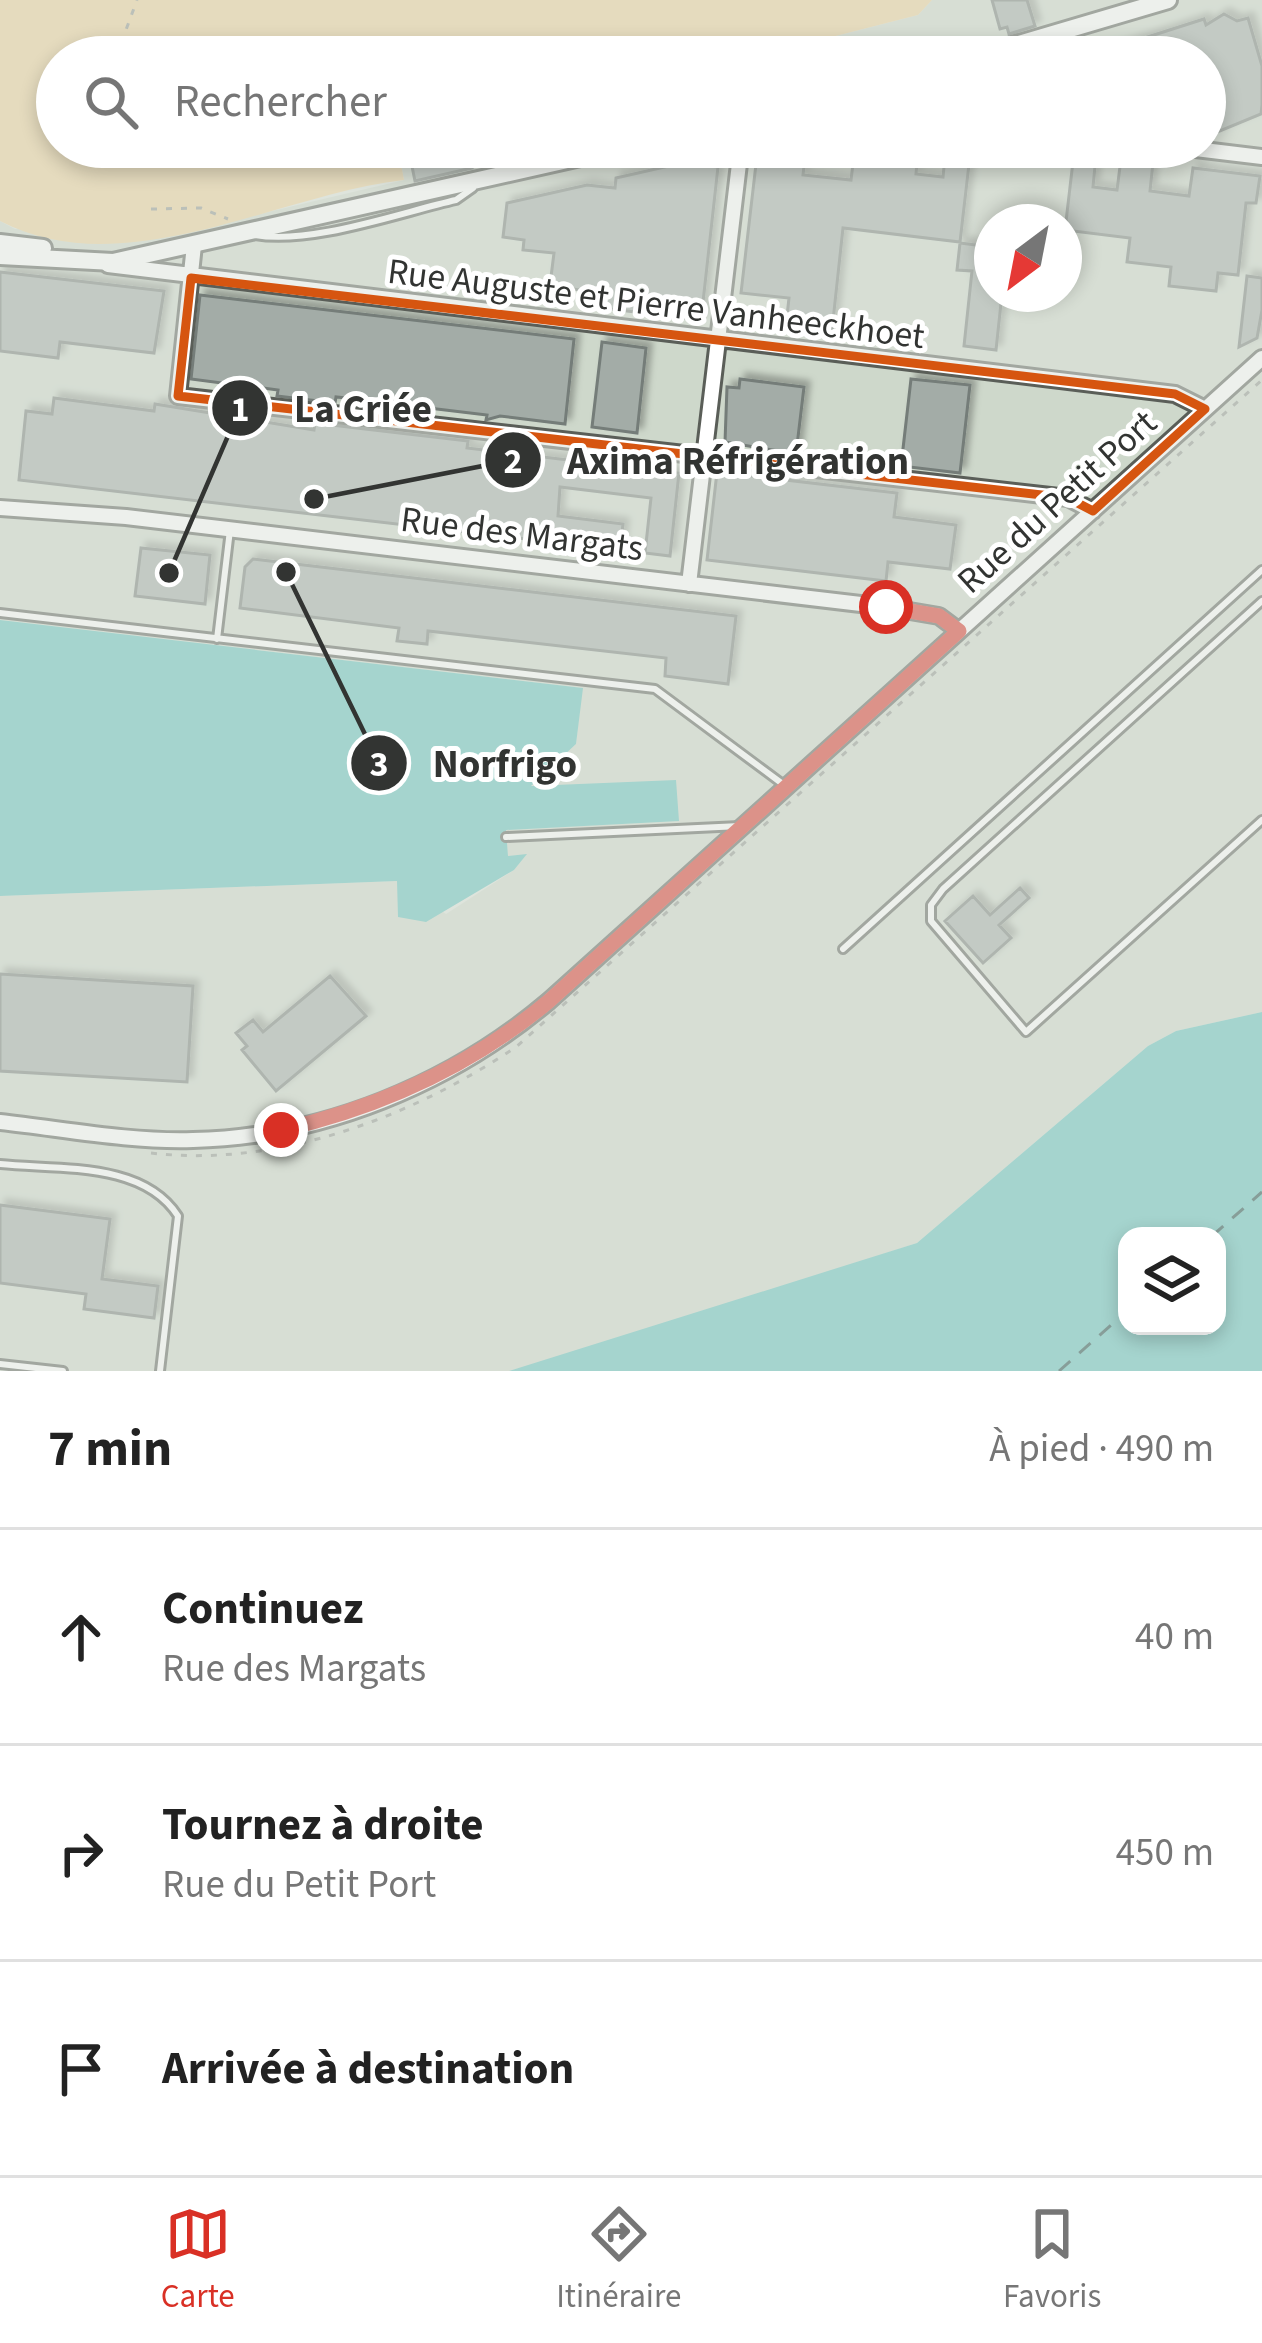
<!DOCTYPE html>
<html lang="fr">
<head>
<meta charset="utf-8">
<style>
	body { margin:0; font-family:"Source Sans 3",sans-serif; background:#f2f2f2; color:#222 }
	.controls { position:absolute; right:36px; bottom:36px; display:grid; overflow:hidden; border-radius:24px; box-shadow:0 6px 18px #0003 }
	.controls button { width:108px; height:108px; display:grid; place-items:center; padding:0; border:0; border-bottom:3px solid #e0e0e0; background:#fff; color:#222; font:60px sans-serif }
	.compass { position:absolute; left:974px; top:204px; width:108px; height:108px; border-radius:50%; background:#fff; box-shadow:0 6px 18px #0003; rotate:212deg }
	.stop { position:absolute; width:36px; height:36px; margin:-27px; border:9px solid #d93025; border-radius:50%; background:#fff }
	.stop.end { background:#d93025; border-color:#fff; box-shadow:0 3px 12px #0008 }
	.list { margin:0; padding:0; list-style:none }
	h2 { display:flex; justify-content:space-between; align-items:center; height:156px; margin:0; padding:0 48px; font-size:51px }
	h2 small { font-size:39px; font-weight:400; color:#767676 }
	.list li { display:grid; grid-template-columns:78px 1fr auto; gap:36px; align-items:center; box-sizing:border-box; height:216px; padding:0 48px; border-top:3px solid #e0e0e0 }
	.list b { display:block; font-size:45px; white-space:nowrap }
	.list p { margin:0; font-size:39px; white-space:nowrap; color:#767676 }
	.list em { font-size:39px; font-style:normal; color:#767676 }
	.icon { flex:none; width:66px; height:66px; fill:none; stroke:currentColor; stroke-width:2; stroke-linecap:round; stroke-linejoin:round }
	.map { position:relative; flex:none; width:1262px; height:1371px; overflow:hidden }
	.search { position:absolute; background:#fff; box-shadow:0 6px 18px #0003; left:36px; right:36px; top:36px; height:132px; display:flex; align-items:center; gap:30px; box-sizing:border-box; padding:0 42px; border-radius:66px; color:#767676; font-size:45px }
	.sheet { height:804px; background:#fff }
	nav { display:flex; justify-content:space-around; align-items:center; box-sizing:border-box; height:168px; border-top:3px solid #e0e0e0; background:#fff; font-size:33px; color:#767676 }
	nav a { display:grid; justify-items:center; gap:6px }
	nav .on { color:#d93025 }
	.map>svg:first-child { display:block }
	.built { fill:#ced8cb; fill-rule:evenodd }
	.green { fill:#eed199 }
	.water { fill:#60c1bc; fill-rule:evenodd }
	.lines { fill:none; stroke-linecap:round; stroke-linejoin:round }
	.ferry { stroke:#1d4a48; stroke-width:3; stroke-dasharray:15 12; stroke-linecap:butt }
	.building { fill:#a3aca7; stroke:#747d79; stroke-width:3; filter:url(#shadow) }
	.service-casing { stroke:#5a5e58; stroke-width:12 }
	.minor-casing { stroke:#5a5e58; stroke-width:20 }
	.tertiary-casing { stroke:#5a5e58; stroke-width:22 }
	.path { stroke:#90948f; stroke-width:3; stroke-dasharray:6 9; stroke-linecap:butt }
	.service { stroke:#fff; stroke-width:6 }
	.minor { stroke:#fff; stroke-width:14 }
	.tertiary { stroke:#fff; stroke-width:16 }
	.route { stroke:#d93025; stroke-width:15 }
	.marked { fill:none; stroke:#d65510; stroke-width:9; stroke-linejoin:round }
	.labels { text-anchor:middle; dominant-baseline:central; stroke-width:10; stroke-linejoin:round; paint-order:stroke }
	.street-label { font-size:36px; fill:#323432; stroke:#fff }
	.leader { fill:none; stroke:#323432; stroke-width:4.5 }
	.callout-dot { fill:#323432; stroke:#fff; stroke-width:4.5 }
	.mark-label { font-size:36px; text-anchor:middle; font-weight:bold; fill:#fff }
	.callout-label { font-size:39px; text-anchor:middle; font-weight:bold; fill:#323432; stroke:#fff; stroke-width:10; stroke-linejoin:round; paint-order:stroke }
</style>
</head>
<body>
<div class="map">
<svg width="1262" height="1371" viewBox="0 0 1262 1371">
	<defs>
		<filter id="shadow"><feDropShadow dx="5.5" dy="-5.5" stdDeviation="3" flood-color="#0004"/></filter>
	</defs>
	<rect width="100%" height="100%" fill="#dee4dc"/>
	<path class="built" d="M 932,0 L 1262,0 L 1262,1012 L 1176,1031 L 1148,1046 L 917,1243 L 620,1340 L 509,1371 L 0,1371 L 0,896 L 398,881 L 446,914 L 514,870 L 526,855 L 508,856 L 505,830 L 679,820 L 531,785 L 576,744 L 582,688 L 0,620 L 0,221 L 15,229 L 204,227 L 404,180 L 398,147 L 1205,147 L 1205,57 L 753,57 L 918,15 ZM 992,222 L 1064,222 L 1064,294 L 992,294 Z"/>
	<path class="green" d="M 0,0 L 932,0 L 918,15 L 753,57 L 57,57 L 57,147 L 398,147 L 404,180 C 278,194 125,286 0,221 Z"/>
	<path class="water" d="M 0,620 L 583,688 L 576,744 L 531,786 L 676,780 L 679,821 L 506,830 L 508,856 L 527,854 L 514,870 L 426,922 L 398,917 L 397,881 L 0,896 Z
		M 1262,1012 L 1262,1371 L 509,1371 L 917,1243 L 1148,1046 L 1176,1031 ZM 1127,1236 L 1217,1236 L 1217,1326 L 1127,1326 Z"/>
	<g class="lines">
		<path class="ferry" d="M 1212,1236 L 1262,1192
			M 1059,1371 L 1127,1311"/>
	</g>
	<path class="building" d="M 992,0 L 1027,0 L 1035,26 L 1009,34 L 1007,27 L 1000,29 Z
		M 1224,14 L 1237,21 L 1248,18 L 1262,66 L 1262,105 L 1261,114 L 1215,133 L 1205,132 L 1205,57 L 1085,57 L 1204,19 L 1206,25 Z
		M 408,147 L 467,147 L 472,168 L 415,181 Z
		M 758,147 L 806,150 L 803,175 L 851,180 L 855,147 L 918,152 L 916,174 L 943,177 L 946,147 L 971,147 L 960,242 L 843,228 L 832,330 L 786,325 L 789,298 L 741,293 Z
		M 1074,153 L 1096,156 L 1093,187 L 1117,190 L 1121,159 L 1153,163 L 1150,191 L 1189,196 L 1193,168 L 1260,176 L 1256,203 L 1246,203 L 1238,275 L 1218,273 L 1216,291 L 1169,286 L 1171,267 L 1127,262 L 1130,238 L 1065,230 Z
		M 682,163 L 718,167 L 701,320 L 602,308 L 603,294 L 550,285 L 554,253 L 523,250 L 524,240 L 503,237 L 507,203 L 587,185 L 615,188 L 616,178 Z
		M 960,243 L 992,247 L 992,294 L 1002,294 L 996,350 L 964,346 L 972,271 L 957,270 Z
		M 0,272 L 164,291 L 154,353 L 60,342 L 58,358 L 0,351 Z
		M 1247,276 L 1262,278 L 1262,310 L 1257,338 L 1239,347 Z
		M 200,295 L 574,339 L 565,424 L 500,416 L 486,420 L 487,415 L 370,401 L 369,407 L 356,405 L 357,399 L 336,397 L 335,403 L 277,396 L 278,390 L 248,386 L 247,393 L 221,390 L 222,383 L 191,379 Z
		M 602,342 L 646,348 L 637,433 L 592,427 Z
		M 740,379 L 804,387 L 796,454 L 725,442 L 727,387 L 739,388 Z
		M 911,379 L 970,385 L 960,473 L 901,466 Z
		M 54,398 L 154,411 L 155,404 L 314,430 L 315,423 L 365,429 L 468,441 L 467,448 L 679,473 L 670,556 L 645,553 L 651,498 L 560,487 L 558,516 L 623,524 L 620,550 L 19,480 L 26,411 L 52,414 Z
		M 717,472 L 897,493 L 894,517 L 956,525 L 950,569 L 888,562 L 886,581 L 707,560 Z
		M 141,548 L 210,555 L 205,604 L 135,596 Z
		M 253,559 L 736,616 L 728,684 L 665,676 L 666,658 L 428,631 L 427,644 L 397,641 L 399,628 L 240,608 L 245,567 Z
		M 1020,888 L 1029,898 L 999,925 L 1011,938 L 983,963 L 945,921 L 973,896 L 990,915 Z
		M 0,974 L 193,986 L 187,1082 L 0,1071 Z
		M 330,976 L 366,1016 L 276,1091 L 242,1050 L 247,1046 L 236,1033 L 253,1020 L 263,1032 Z
		M 0,1205 L 110,1219 L 102,1279 L 158,1286 L 154,1318 L 84,1309 L 86,1294 L 0,1283 Z"/>
	<g class="lines">
		<defs>
			<path id="service" d="M 255,235 C 311,245 399,213 456,200 L 473,188
				M 1262,601 L 943,889 L 931,905 L 931,921 L 1026,1032 L 1262,820
				M 0,613 L 655,689 L 784,785
				M 217,639 L 230,530
				M 506,837 L 740,826
				M 843,949 L 1262,570
				M 0,1164 C 59,1170 143,1161 178,1216 L 160,1371
				M 0,1364 L 63,1371"/>
			<path id="minor" d="M 1179,147 L 1262,157
				M 194,245 L 178,396 L 1068,498 L 1093,511
				M 108,265 L 1175,394 L 1205,409
				M 0,508 L 126,517 L 886,607 L 939,616 L 959,631
				M 689,584 L 741,147
				M 0,1122 C 64,1129 129,1142 193,1140 C 323,1137 451,1084 549,1001 L 1262,358"/>
			<path id="tertiary" d="M 975,57 L 1168,0
				M 0,243 L 43,248
				M 0,256 L 113,262 L 625,147"/>
		</defs>
		<use href="#service" class="service-casing"/>
		<use href="#minor" class="minor-casing"/>
		<use href="#tertiary" class="tertiary-casing"/>
		<path class="path" d="M 116,57 L 137,0
			M 151,209 L 201,208 L 228,219
			M 151,1153 C 278,1168 412,1117 516,1047 L 1262,380"/>
		<use href="#service" class="service"/>
		<use href="#minor" class="minor"/>
		<use href="#tertiary" class="tertiary"/>
	</g>
	<g class="lines">
		<path class="route" d="M 281,1130 C 381,1107 470,1067 549,1001 L 959,631 L 939,616 L 886,607"/>
	</g>
	<path d="M0 0H1262V1371H0ZM 191,278 L 1175,394 L 1205,409 L 1093,511 L 1068,498 L 178,396 Z" fill="#dee4dc" fill-opacity=".55" fill-rule="evenodd"/>
	<path class="marked" d="M 191,278 L 1175,394 L 1205,409 L 1093,511 L 1068,498 L 178,396 Z"/>
	<g class="labels">
		<g class="street-label">
			<text transform="translate(656 304) rotate(7)">Rue Auguste et Pierre Vanheeckhoet</text>
			<text transform="translate(1057 502) rotate(-42)">Rue du Petit Port</text>
			<text transform="translate(522 534) rotate(7)">Rue des Margats</text>
		</g>
	</g>
	<path class="leader" d="M169 573L240 408M314 499L513 460M286 572L379 763"/>
	<g class="callout-dot">
		<circle cx="169" cy="573" r="12"/>
		<circle cx="314" cy="499" r="12"/>
		<circle cx="286" cy="572" r="12"/>
		<circle cx="240" cy="408" r="30"/>
		<circle cx="513" cy="460" r="30"/>
		<circle cx="379" cy="763" r="30"/>
	</g>
	<g class="mark-label">
		<text x="240" y="421">1</text>
		<text x="513" y="473">2</text>
		<text x="379" y="776">3</text>
	</g>
	<g class="callout-label">
		<text x="363" y="422">La Criée</text>
		<text x="738" y="474">Axima Réfrigération</text>
		<text x="505" y="777">Norfrigo</text>
	</g>
</svg>
<div class="controls">
<button><svg class="icon" aria-label="layers" viewBox="0 0 24 24"><path d="M12 4l9 5-9 5-9-5zM3 14l9 5 9-5"/></svg></button>
</div>
<svg class="compass" viewBox="-18 -18 36 36"><path d="M0-13l5 13h-10z" fill="#e53935"/><path d="M0 13l5-13h-10z" fill="#767676"/></svg>
<div class="stop" style="left:886px;top:607px"></div>
<div class="stop end" style="left:281px;top:1130px"></div>
<div class="search"><svg class="icon" aria-label="search" viewBox="0 0 24 24"><circle cx="10" cy="10" r="6"/><path d="M15 15l6 6"/></svg>Rechercher</div>
</div>
<section class="sheet">
<h2>7 min<small>À pied · 490 m</small></h2>
<ul class="list">
<li><svg class="icon" aria-label="ahead" viewBox="0 0 24 24"><path d="M12 20V5M6 11l6-6 6 6"/></svg><div><b>Continuez</b><p>Rue des Margats</p></div><em>40 m</em></li>
<li><svg class="icon" aria-label="right" viewBox="0 0 24 24"><path d="M7 20v-9h11M14 6l5 5-5 5"/></svg><div><b>Tournez à droite</b><p>Rue du Petit Port</p></div><em>450 m</em></li>
<li><svg class="icon" aria-label="arrive" viewBox="0 0 24 24"><path d="M6 21V4h12l-3 4 3 4H6"/></svg><div><b>Arrivée à destination</b></div></li>
</ul>
</section>
<nav>
<a class="on"><svg class="icon" aria-label="map" viewBox="0 0 24 24"><path d="M3 6l6-2 6 2 6-2v14l-6 2-6-2-6 2zM9 4v14M15 6v14"/></svg>Carte</a>
<a><svg class="icon" aria-label="directions" viewBox="0 0 24 24"><path d="M12 3l9 9-9 9-9-9zM9 14v-3h6M13 9l2 2-2 2"/></svg>Itinéraire</a>
<a><svg class="icon" aria-label="saved" viewBox="0 0 24 24"><path d="M7 4h10v16l-5-4-5 4z"/></svg>Favoris</a>
</nav>
</body>
</html>
